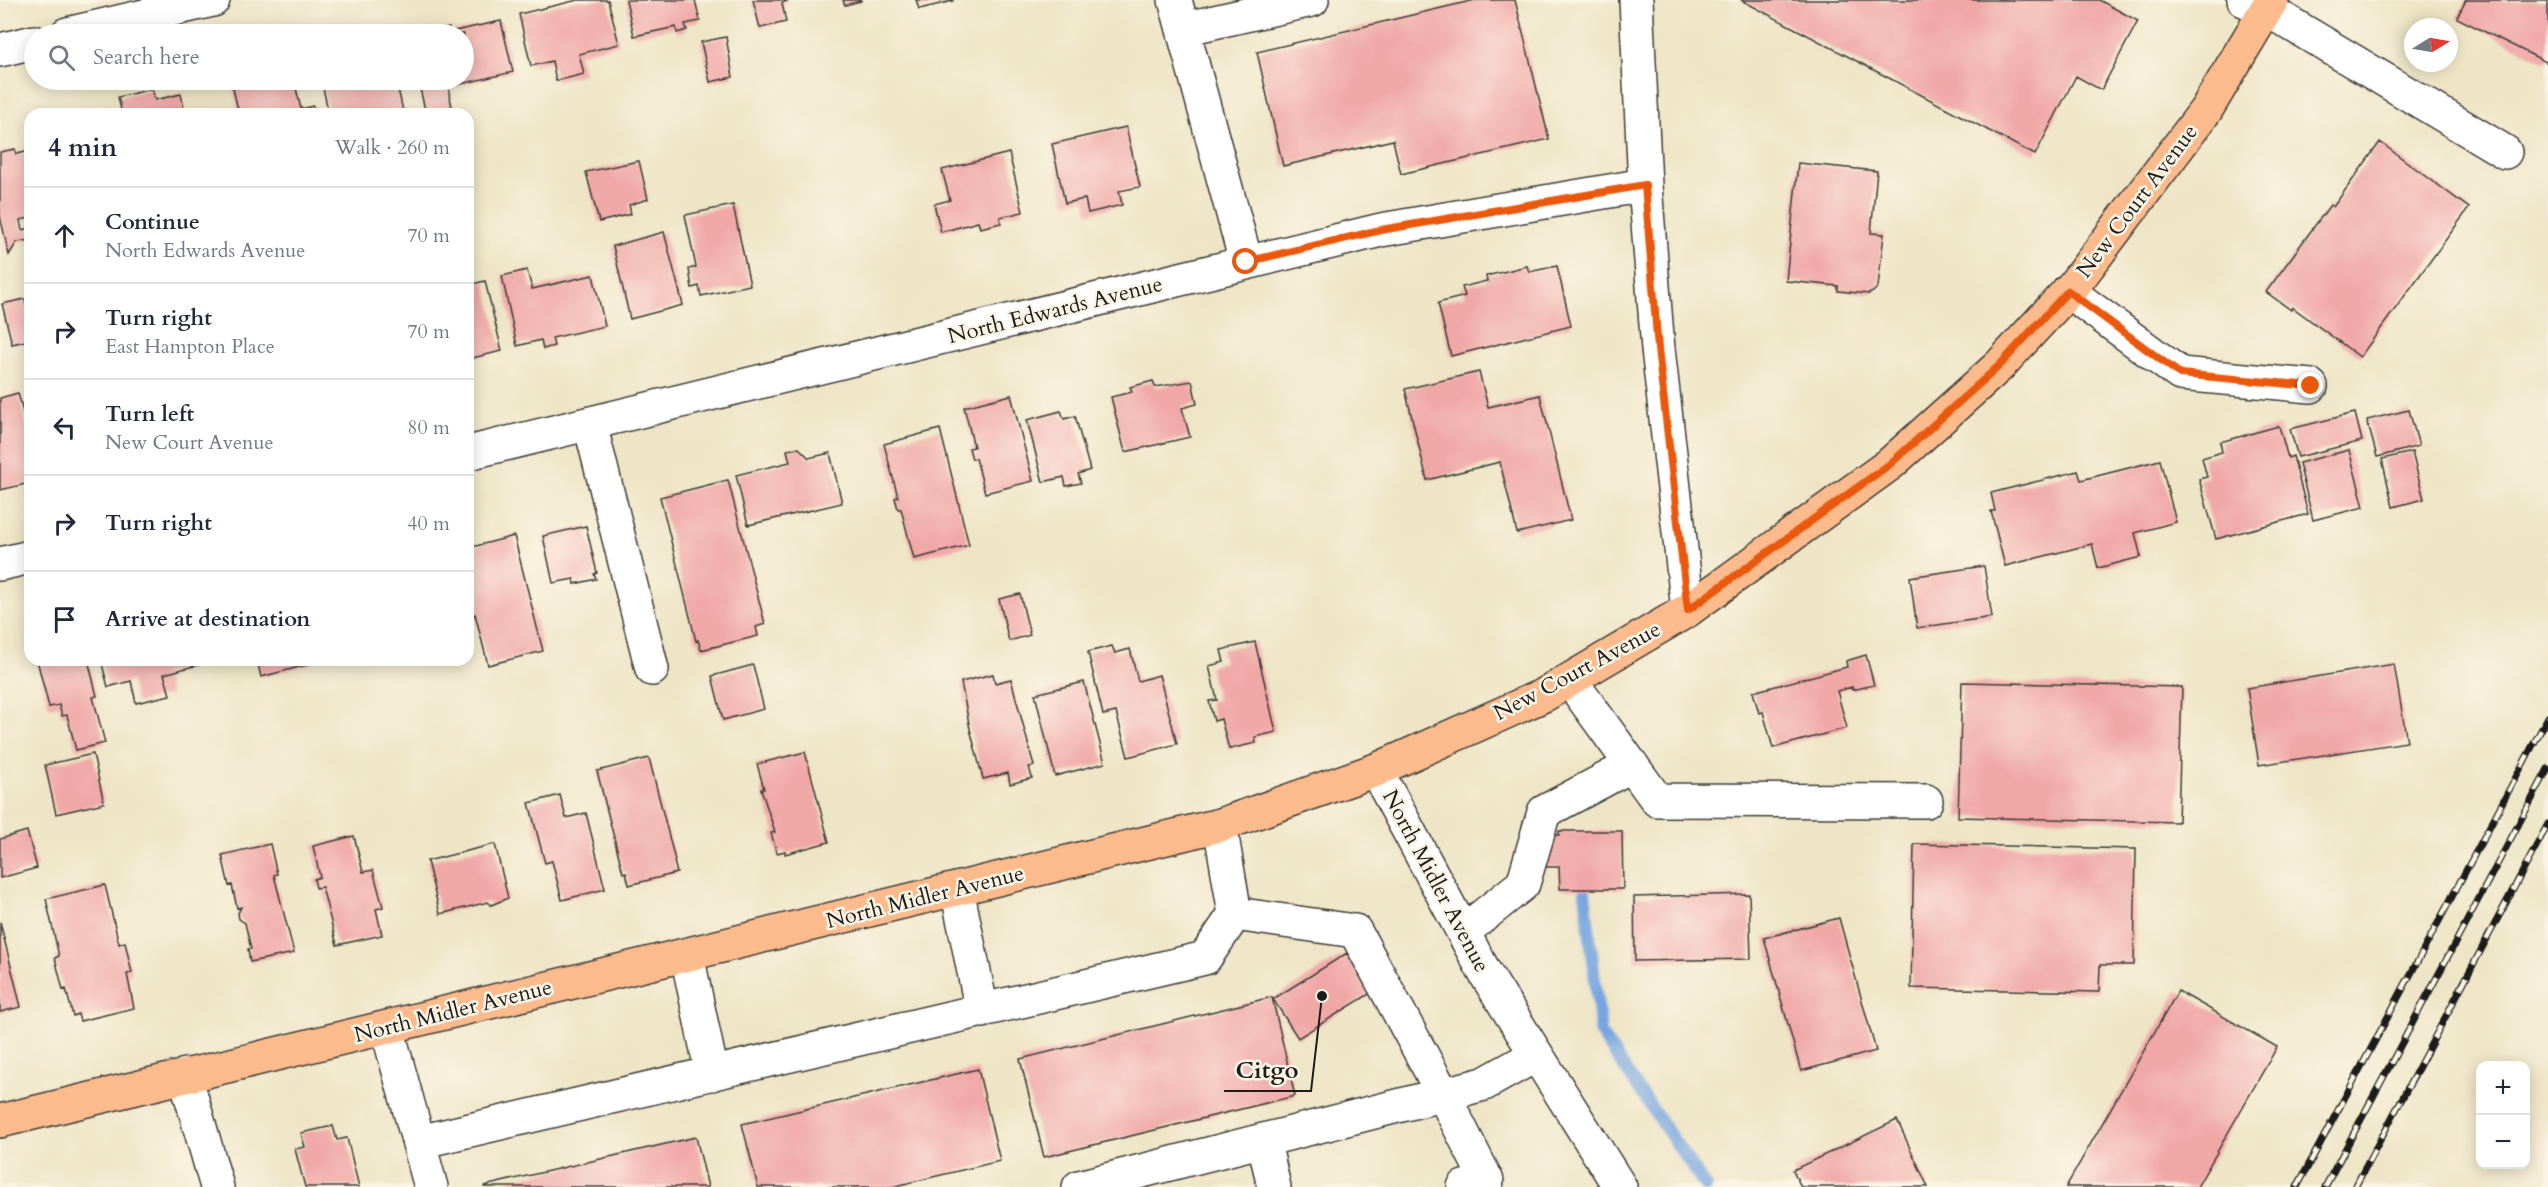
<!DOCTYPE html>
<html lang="en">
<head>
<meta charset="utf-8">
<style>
	body { margin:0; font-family:Cardo,serif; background:#f6f6f7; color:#1f2937 }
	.controls { position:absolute; right:18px; bottom:18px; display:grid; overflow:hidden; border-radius:12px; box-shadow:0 3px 15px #0003 }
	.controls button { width:54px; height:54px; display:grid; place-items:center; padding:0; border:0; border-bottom:2px solid #e0e1e3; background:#fff; color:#1f2937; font:30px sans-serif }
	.compass { position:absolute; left:2404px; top:18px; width:54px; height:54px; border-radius:50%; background:#fff; box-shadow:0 3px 15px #0003; rotate:79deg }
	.stop { position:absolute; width:18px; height:18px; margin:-14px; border:4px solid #ea580c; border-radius:50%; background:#fff }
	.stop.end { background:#ea580c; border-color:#fff; box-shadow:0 2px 6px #0008 }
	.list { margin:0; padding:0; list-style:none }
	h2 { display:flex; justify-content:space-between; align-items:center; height:78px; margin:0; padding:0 24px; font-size:26px }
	h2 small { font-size:20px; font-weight:400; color:#747a83 }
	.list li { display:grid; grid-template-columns:39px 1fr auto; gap:18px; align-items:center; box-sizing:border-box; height:96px; padding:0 24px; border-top:2px solid #e0e1e3 }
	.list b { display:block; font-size:22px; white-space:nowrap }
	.list p { margin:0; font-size:20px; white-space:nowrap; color:#747a83 }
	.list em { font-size:20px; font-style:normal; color:#747a83 }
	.icon { flex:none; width:33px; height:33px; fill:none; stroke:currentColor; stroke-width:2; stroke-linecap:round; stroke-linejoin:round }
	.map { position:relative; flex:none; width:2548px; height:1187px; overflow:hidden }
	.search { position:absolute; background:#fff; box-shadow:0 3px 15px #0003; left:24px; top:24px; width:450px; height:66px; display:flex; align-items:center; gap:15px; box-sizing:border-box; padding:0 21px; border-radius:33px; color:#747a83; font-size:22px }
	.panel { position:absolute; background:#fff; box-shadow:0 3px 15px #0003; left:24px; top:108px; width:450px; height:558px; border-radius:18px }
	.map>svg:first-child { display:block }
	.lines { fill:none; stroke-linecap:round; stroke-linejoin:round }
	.stream { stroke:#76a5df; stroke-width:12 }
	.building { fill:#f0a8a7 }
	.minor-casing { stroke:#3c3a36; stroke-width:36 }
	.major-casing { stroke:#3c3a36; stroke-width:36 }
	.minor { stroke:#fff; stroke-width:33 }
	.major { stroke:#fbbb8c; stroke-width:33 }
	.rail-casing { stroke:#1c1c1c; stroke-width:7 }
	.rail { stroke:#fcf5e5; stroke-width:4.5; stroke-dasharray:14; stroke-linecap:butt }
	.route { stroke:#ea580c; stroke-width:8 }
	.labels { text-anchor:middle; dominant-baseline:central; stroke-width:5; stroke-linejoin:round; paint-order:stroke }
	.street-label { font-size:22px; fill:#1c1c1c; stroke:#fcf5e5 }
	.leader { fill:none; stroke:#1c1c1c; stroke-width:2 }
	.callout-dot { fill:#1c1c1c; stroke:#fcf5e5; stroke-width:2 }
	.callout-label { font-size:24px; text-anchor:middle; font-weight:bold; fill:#1c1c1c; stroke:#fcf5e5; stroke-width:5; stroke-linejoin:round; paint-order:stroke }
</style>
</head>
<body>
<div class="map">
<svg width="2548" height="1187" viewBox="0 0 2548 1187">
	<rect width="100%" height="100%" fill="#fcf5e5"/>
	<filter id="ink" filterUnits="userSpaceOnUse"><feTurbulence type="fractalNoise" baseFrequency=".0167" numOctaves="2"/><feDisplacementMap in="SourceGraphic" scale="12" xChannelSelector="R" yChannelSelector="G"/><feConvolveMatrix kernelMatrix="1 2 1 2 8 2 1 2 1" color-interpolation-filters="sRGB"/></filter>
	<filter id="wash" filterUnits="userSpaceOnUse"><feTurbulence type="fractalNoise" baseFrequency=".008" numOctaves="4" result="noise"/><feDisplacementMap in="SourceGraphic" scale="24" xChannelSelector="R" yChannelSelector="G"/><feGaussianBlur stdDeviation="1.35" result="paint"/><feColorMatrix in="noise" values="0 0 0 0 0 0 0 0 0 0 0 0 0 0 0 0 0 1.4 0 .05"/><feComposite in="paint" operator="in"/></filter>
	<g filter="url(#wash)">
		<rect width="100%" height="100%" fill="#eee5c6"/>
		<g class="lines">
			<path class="stream" d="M 1585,892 L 1601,1034 L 1706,1187"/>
		</g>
		<g id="blocks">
			<path class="building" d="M 578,0 L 608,0 L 619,44 L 579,54 L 584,74 L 556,81 L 552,61 L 531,66 L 519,14 Z
				M 626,0 L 695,0 L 700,21 L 685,24 L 687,30 L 677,33 L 676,27 L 634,36 Z
				M 753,0 L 789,0 L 782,3 L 786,22 L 760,28 Z
				M 843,0 L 861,0 L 861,1 L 845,5 Z
				M 916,0 L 953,0 L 953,1 L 919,9 Z
				M 1475,0 L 1515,0 L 1549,139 L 1401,174 L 1393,140 L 1283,166 L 1257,52 Z
				M 1741,0 L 2099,0 L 2138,21 L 2101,90 L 2076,76 L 2035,155 Z
				M 2466,0 L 2548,0 L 2548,63 L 2457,18 Z
				M 501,21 L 513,72 L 448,87 L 452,107 L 426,114 L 418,80 L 464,80 L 464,34 L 426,34 L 449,28 L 450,32 Z
				M 726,37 L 733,77 L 710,82 L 701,42 Z
				M 231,80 L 294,80 L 301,109 L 313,106 L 315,114 L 239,114 Z
				M 321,80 L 396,80 L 403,111 L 392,114 L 329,114 Z
				M 152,89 L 155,100 L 181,94 L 185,114 L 122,114 L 118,97 Z
				M 1126,127 L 1140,187 L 1119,191 L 1122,205 L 1088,213 L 1085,199 L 1065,203 L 1052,144 Z
				M 2380,142 L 2469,208 L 2360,357 L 2292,307 L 2291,310 L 2266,292 L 2330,205 L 2333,207 Z
				M 15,149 L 16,154 L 30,151 L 30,218 L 20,220 L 22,230 L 30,228 L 30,240 L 17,242 L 9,255 L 0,216 L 0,152 Z
				M 1009,153 L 1023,212 L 1000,217 L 1001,223 L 980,228 L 978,222 L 941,232 L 934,204 L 950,200 L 942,170 Z
				M 639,161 L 648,199 L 629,205 L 631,214 L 599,222 L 586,172 Z
				M 1798,163 L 1877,171 L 1871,233 L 1884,234 L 1878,287 L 1873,292 L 1869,294 L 1838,291 L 1838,286 L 1786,281 Z
				M 733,205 L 750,285 L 701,296 L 699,286 L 692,288 L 689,269 L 696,267 L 685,215 Z
				M 664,232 L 683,305 L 630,319 L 613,246 Z
				M 1527,266 L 1529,272 L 1557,266 L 1571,326 L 1451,356 L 1438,303 L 1465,296 L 1462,287 L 1487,281 L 1486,276 Z
				M 527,270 L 532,289 L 593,275 L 605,326 L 552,338 L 554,346 L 543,349 L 541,340 L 517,346 L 502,276 Z
				M 485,281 L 502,351 L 468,359 L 468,285 Z
				M 25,299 L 30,322 L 30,340 L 12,344 L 2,304 Z
				M 1479,372 L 1488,407 L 1540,395 L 1571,520 L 1517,533 L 1500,462 L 1427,480 L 1405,389 Z
				M 1153,381 L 1155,387 L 1192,381 L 1197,404 L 1182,408 L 1190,437 L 1125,452 L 1111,397 L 1132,392 L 1130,387 Z
				M 18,393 L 30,438 L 30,483 L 0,490 L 0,398 Z
				M 1011,395 L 1033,481 L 985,493 L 976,458 L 972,459 L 969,448 L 974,447 L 964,407 Z
				M 2409,410 L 2419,446 L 2377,457 L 2367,420 Z
				M 1061,411 L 1064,419 L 1075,416 L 1090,470 L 1078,474 L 1081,483 L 1066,486 L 1064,477 L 1043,482 L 1027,420 Z
				M 2355,413 L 2362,441 L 2298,457 L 2290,429 Z
				M 2279,426 L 2288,458 L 2293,456 L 2308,514 L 2216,539 L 2199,479 L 2207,477 L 2202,458 L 2222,452 L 2220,442 Z
				M 940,429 L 969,545 L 914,559 L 901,509 L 898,509 L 895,498 L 898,497 L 884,444 Z
				M 799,448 L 809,458 L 830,453 L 842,503 L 748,525 L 736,475 L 790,462 L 787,450 Z
				M 2349,450 L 2364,507 L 2313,520 L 2299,463 Z
				M 2412,452 L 2424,499 L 2393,507 L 2382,459 Z
				M 2160,460 L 2176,522 L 2135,533 L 2141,557 L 2098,568 L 2092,544 L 2005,566 L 1991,511 L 1995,511 L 1991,493 L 2078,471 L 2081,480 Z
				M 728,480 L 765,624 L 756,627 L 758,636 L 701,650 L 698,640 L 696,641 L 660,497 Z
				M 586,526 L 597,573 L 594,574 L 596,579 L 575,584 L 574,579 L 553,583 L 543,536 Z
				M 514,536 L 543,651 L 488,665 L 475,614 L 472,615 L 469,601 L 471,601 L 468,589 L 468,548 Z
				M 1984,566 L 1992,617 L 1917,628 L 1910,577 Z
				M 1020,594 L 1030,635 L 1009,641 L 999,599 Z
				M 1255,642 L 1276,732 L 1255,737 L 1256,743 L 1229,749 L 1221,719 L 1214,721 L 1209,701 L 1217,700 L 1209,666 L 1224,662 L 1221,650 Z
				M 1112,646 L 1115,653 L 1130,649 L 1138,681 L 1159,675 L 1177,744 L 1128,757 L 1116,712 L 1103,715 L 1088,652 Z
				M 1866,655 L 1874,685 L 1852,690 L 1852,687 L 1837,691 L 1847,728 L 1773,748 L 1763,712 L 1759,713 L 1753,692 L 1847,667 L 1846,661 Z
				M 37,660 L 88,660 L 97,696 L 93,697 L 105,743 L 76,750 L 67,715 L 62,716 L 59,705 L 49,707 Z
				M 101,660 L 201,660 L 202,664 L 164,674 L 170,695 L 136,703 L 131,681 L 108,687 Z
				M 257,660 L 310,660 L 311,664 L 261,677 Z
				M 2394,664 L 2407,742 L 2259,765 L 2247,688 Z
				M 753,665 L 764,709 L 723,720 L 712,676 Z
				M 993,674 L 995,683 L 1011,679 L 1034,766 L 1029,767 L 1032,778 L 1010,784 L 1008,773 L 983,779 L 970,729 L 961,682 Z
				M 1084,682 L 1105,763 L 1055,776 L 1035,694 Z
				M 1962,682 L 2182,687 L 2178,822 L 1958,817 Z
				M 805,752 L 829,842 L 785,854 L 785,851 L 777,853 L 771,833 L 775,832 L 761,789 L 764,789 L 757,764 Z
				M 93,754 L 104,803 L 56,814 L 45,765 Z
				M 649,758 L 675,860 L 674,861 L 677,873 L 629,885 L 626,872 L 623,873 L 597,771 Z
				M 560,795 L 566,818 L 586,813 L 605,889 L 562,900 L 552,861 L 545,863 L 529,803 Z
				M 27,831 L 37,868 L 0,878 L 0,839 Z
				M 1559,831 L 1622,831 L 1623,889 L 1560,889 L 1559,867 L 1546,867 L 1547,835 L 1559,835 Z
				M 354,836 L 363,872 L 373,870 L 383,907 L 376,909 L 382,935 L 337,945 L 322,887 L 316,888 L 314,879 L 320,877 L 313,846 Z
				M 270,844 L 277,874 L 274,875 L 294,953 L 250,962 L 248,949 L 251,949 L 245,923 L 239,919 L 238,913 L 241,907 L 237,908 L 232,885 L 229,886 L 222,855 Z
				M 495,844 L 508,898 L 491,905 L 488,902 L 440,914 L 427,861 Z
				M 1914,844 L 2136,849 L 2134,965 L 2100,965 L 2099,992 L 1911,988 Z
				M 105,885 L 119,944 L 125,942 L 132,973 L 127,974 L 134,1008 L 80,1021 L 78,1014 L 73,1016 L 66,989 L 63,990 L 55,958 L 59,956 L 46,899 Z
				M 1749,894 L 1751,959 L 1635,961 L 1634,897 Z
				M 1839,918 L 1876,1051 L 1801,1071 L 1764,938 Z
				M 0,922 L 21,1007 L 0,1012 Z
				M 1347,953 L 1371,993 L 1298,1038 L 1273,999 Z
				M 2178,991 L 2277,1047 L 2197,1187 L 2066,1187 Z
				M 1272,997 L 1295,1096 L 1044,1157 L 1020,1059 Z
				M 978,1069 L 1000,1161 L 891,1187 L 758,1187 L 742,1124 Z
				M 1897,1120 L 1928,1187 L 1801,1187 L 1793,1170 Z
				M 333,1126 L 337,1140 L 347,1138 L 359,1187 L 305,1187 L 295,1149 L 305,1147 L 301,1133 Z
				M 696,1137 L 708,1187 L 484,1187 L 484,1186 Z"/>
		</g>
	</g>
	<g filter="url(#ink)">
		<use href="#blocks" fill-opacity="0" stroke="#3c3a36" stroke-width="1.5"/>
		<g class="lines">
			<defs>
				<path id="minor" d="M 1175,0 L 1246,262
					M 1636,0 L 1645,185 L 1658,349 L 1688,610
					M 2244,0 L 2266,9 L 2505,152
					M 1183,29 L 1312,0
					M 67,34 L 213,0
					M 0,50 L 34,42
					M 2068,291 L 2180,374 L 2311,386
					M 590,424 L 652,669
					M 468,453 L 1381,230 L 1645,185
					M 0,564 L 30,557
					M 1570,680 L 1657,800 L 1926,801
					M 1376,770 L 1485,973 L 1620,1187
					M 957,889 L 982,1011
					M 1235,914 L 1355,931 L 1443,1094 L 1487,1181 L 1464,1187
					M 1463,932 L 1523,884 L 1544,812 L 1632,765
					M 687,955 L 712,1074
					M 387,1028 L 431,1187
					M 185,1075 L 217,1187
					M 419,1142 L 1205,958 L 1235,914 L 1220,825
					M 1264,1142 L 1274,1187
					M 1079,1187 L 1484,1084 L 1536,1055"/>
				<path id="major" d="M 0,1121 L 1220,825 L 1376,770 L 1544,695 L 1688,610 L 1890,464 L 1999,366 L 2073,286 L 2206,110 L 2272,0"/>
			</defs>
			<use href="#minor" class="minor-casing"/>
			<use href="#major" class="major-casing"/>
			<use href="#minor" class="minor"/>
			<use href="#major" class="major"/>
			<defs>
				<path id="rail" d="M 2297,1187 L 2548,717
					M 2325,1187 L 2548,769
					M 2355,1187 L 2548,824"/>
			</defs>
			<use href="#rail" class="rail-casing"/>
			<use href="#rail" class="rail"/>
		</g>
	</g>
	<g class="lines" filter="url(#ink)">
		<path class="route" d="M 1246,262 L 1381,230 L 1645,185 L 1658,349 L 1688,610 L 1890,464 L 1999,366 L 2068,291 L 2180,374 L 2311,386"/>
	</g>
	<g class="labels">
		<g class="street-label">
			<text transform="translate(2137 201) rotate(-53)">New Court Avenue</text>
			<text transform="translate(1055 310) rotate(-14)">North Edwards Avenue</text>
			<text transform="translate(1577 671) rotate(-28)">New Court Avenue</text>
			<text transform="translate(1436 881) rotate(62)">North Midler Avenue</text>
			<text transform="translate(925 897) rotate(-14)">North Midler Avenue</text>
			<text transform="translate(453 1011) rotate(-14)">North Midler Avenue</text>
		</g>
	</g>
	<path class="leader" d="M1322 996L1311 1091H1224"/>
	<circle class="callout-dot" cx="1322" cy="996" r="6"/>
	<g class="callout-label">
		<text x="1267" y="1078">Citgo</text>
	</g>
</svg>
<div class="controls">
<button>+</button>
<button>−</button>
</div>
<svg class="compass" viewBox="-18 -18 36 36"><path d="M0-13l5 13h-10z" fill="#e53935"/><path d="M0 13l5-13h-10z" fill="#747a83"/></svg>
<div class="stop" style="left:1246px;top:262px"></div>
<div class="stop end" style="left:2311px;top:386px"></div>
<div class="search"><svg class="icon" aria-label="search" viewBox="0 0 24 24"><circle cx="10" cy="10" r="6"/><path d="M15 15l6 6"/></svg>Search here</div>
<section class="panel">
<h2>4 min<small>Walk · 260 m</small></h2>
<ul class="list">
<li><svg class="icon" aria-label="ahead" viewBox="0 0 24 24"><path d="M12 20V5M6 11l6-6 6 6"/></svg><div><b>Continue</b><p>North Edwards Avenue</p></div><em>70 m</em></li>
<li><svg class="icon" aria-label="right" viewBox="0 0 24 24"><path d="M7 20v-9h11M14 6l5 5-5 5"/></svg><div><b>Turn right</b><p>East Hampton Place</p></div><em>70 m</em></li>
<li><svg class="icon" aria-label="left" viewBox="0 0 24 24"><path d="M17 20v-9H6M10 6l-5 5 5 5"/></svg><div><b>Turn left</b><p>New Court Avenue</p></div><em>80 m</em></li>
<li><svg class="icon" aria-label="right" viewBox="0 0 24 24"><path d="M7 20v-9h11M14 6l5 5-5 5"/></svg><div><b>Turn right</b></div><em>40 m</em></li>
<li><svg class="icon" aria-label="arrive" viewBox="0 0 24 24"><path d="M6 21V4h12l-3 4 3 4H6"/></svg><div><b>Arrive at destination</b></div></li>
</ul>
</section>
</div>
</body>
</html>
